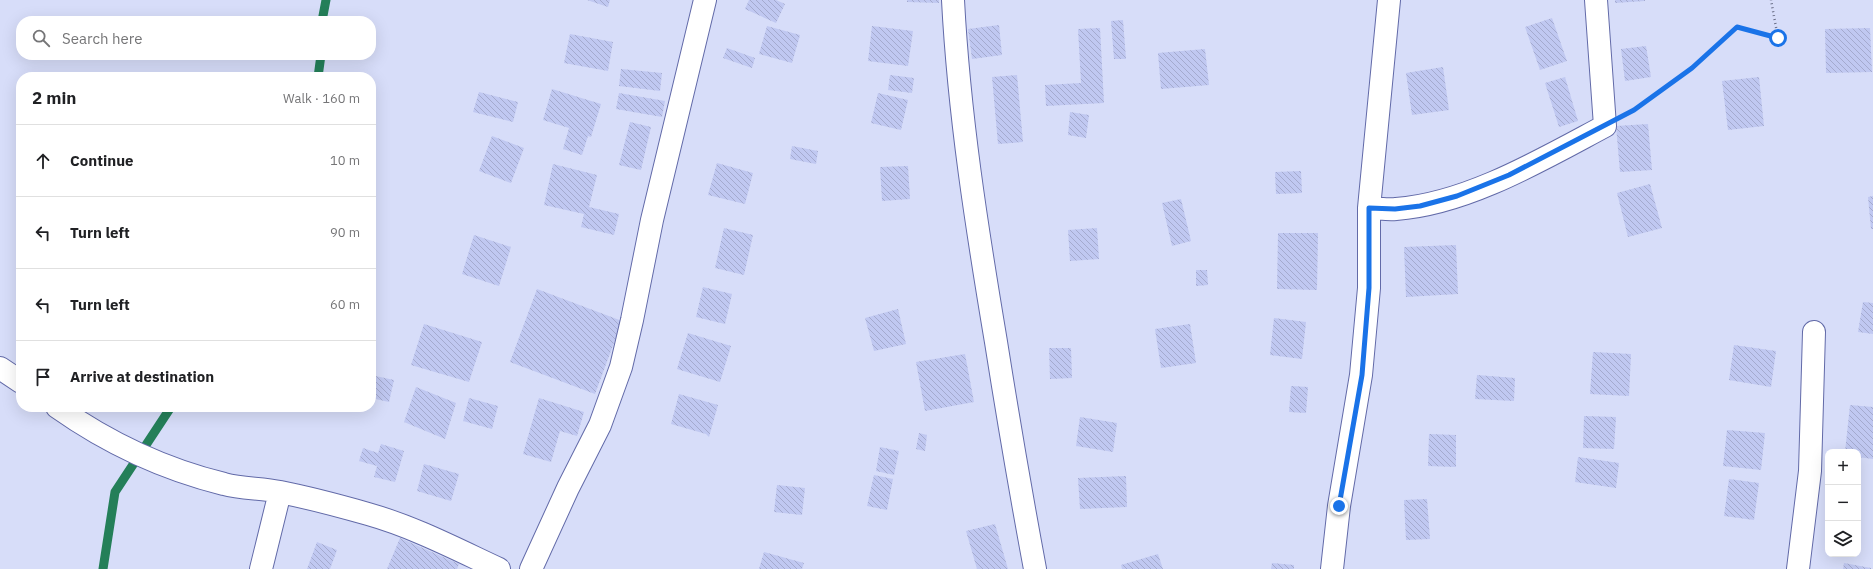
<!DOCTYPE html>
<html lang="en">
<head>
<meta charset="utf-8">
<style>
	body { margin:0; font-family:"IBM Plex Sans",sans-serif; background:#f6f6f6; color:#202124 }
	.controls { position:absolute; right:12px; bottom:12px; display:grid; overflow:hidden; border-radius:8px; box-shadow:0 4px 16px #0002 }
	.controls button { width:36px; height:36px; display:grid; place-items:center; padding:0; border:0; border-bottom:1px solid #e0e0e0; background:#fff; color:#202124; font:20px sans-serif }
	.stop { position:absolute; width:12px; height:12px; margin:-9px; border:3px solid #1a73e8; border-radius:50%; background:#fff }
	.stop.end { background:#1a73e8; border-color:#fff; box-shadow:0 1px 4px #0008 }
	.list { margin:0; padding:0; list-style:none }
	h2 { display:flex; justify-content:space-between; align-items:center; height:52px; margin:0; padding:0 16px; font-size:17px }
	h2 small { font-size:13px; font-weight:400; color:#757577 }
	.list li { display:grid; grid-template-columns:26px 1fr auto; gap:12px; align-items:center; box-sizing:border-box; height:72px; padding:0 16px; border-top:1px solid #e0e0e0 }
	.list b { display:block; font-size:15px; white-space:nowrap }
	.list em { font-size:13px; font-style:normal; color:#757577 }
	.icon { flex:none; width:22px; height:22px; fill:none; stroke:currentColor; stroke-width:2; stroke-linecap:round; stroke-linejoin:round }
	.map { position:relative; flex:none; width:1873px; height:569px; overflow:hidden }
	.search { position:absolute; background:#fff; box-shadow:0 4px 16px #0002; left:16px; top:16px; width:360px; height:44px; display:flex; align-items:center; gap:10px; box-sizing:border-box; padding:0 14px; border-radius:16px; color:#757577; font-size:15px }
	.panel { position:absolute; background:#fff; box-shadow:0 4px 16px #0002; left:16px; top:72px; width:360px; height:340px; border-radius:16px }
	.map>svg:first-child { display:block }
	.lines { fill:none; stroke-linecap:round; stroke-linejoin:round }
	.stream { stroke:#247f59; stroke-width:9 }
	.building { fill:url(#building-back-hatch) }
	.street-casing { stroke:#626aa8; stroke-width:24 }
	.path { stroke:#6c7089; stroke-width:2.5; stroke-dasharray:1 3; stroke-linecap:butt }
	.street { stroke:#fff; stroke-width:22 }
	.route { stroke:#1a73e8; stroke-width:5 }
</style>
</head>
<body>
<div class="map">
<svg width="1873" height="569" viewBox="0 0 1873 569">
	<defs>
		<pattern id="building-back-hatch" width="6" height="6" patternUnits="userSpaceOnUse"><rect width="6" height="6" fill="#c0c8f1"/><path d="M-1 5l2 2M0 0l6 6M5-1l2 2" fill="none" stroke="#a4aace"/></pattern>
	</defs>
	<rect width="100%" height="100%" fill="#d7ddf9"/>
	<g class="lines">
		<path class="stream" d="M 322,21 L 326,0
			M 318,77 L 321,55
			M 103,569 L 115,492 L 171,407"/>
	</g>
	<path class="building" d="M 587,0 L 610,0 L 608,7 Z
		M 749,0 L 776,0 L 785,4 L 776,23 L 745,9 Z
		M 907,0 L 939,0 L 939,3 L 907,2 Z
		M 1615,0 L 1645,0 L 1645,1 L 1615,3 Z
		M 1552,18 L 1567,61 L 1540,70 L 1525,27 Z
		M 1123,20 L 1126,59 L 1114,59 L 1111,21 Z
		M 999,25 L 1002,55 L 972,59 L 968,29 Z
		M 767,26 L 800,35 L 792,63 L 759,54 Z
		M 872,26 L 913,31 L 908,66 L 868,61 Z
		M 1100,28 L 1104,103 L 1046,106 L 1045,85 L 1081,83 L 1078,29 Z
		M 1870,28 L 1872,72 L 1826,73 L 1825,29 Z
		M 570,34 L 613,42 L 608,71 L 564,63 Z
		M 1646,46 L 1651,77 L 1625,81 L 1621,49 Z
		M 727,48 L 755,58 L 752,68 L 723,58 Z
		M 1205,49 L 1209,85 L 1161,89 L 1158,53 Z
		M 1443,67 L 1449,110 L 1412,115 L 1406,73 Z
		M 621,69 L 662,73 L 660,91 L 619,86 Z
		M 890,75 L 914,78 L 912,93 L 888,90 Z
		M 1017,75 L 1023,142 L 998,144 L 992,77 Z
		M 1565,77 L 1578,121 L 1559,127 L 1545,83 Z
		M 1759,77 L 1764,126 L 1728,130 L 1722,81 Z
		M 552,89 L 601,104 L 591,137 L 588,136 L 582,155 L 563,149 L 569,128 L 543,120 Z
		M 479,92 L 518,102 L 513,122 L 473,112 Z
		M 619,93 L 665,101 L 662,117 L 616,109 Z
		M 878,93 L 908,100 L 901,130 L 871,123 Z
		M 1070,112 L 1089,115 L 1086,138 L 1068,135 Z
		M 630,122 L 651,127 L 641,170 L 619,165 Z
		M 1648,124 L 1652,170 L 1620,172 L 1616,126 Z
		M 492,136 L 524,148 L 511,183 L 479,171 Z
		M 792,146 L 818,151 L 816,164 L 790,159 Z
		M 717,163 L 753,173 L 745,204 L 708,195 Z
		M 553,164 L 597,175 L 589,207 L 619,214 L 614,235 L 581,227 L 584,214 L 544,205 Z
		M 908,166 L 910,199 L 882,201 L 880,167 Z
		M 1301,171 L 1302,193 L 1276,194 L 1275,172 Z
		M 1650,184 L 1662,228 L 1628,237 L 1617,193 Z
		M 1873,196 L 1873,229 L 1871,229 L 1868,197 Z
		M 1181,199 L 1191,241 L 1172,246 L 1162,203 Z
		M 724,228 L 753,235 L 744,275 L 715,268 Z
		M 1097,228 L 1099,259 L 1070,261 L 1068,230 Z
		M 1278,233 L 1318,233 L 1317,290 L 1277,289 Z
		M 474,235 L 511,247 L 499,286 L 462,274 Z
		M 1456,245 L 1458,294 L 1406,297 L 1404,247 Z
		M 1196,270 L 1207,270 L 1208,285 L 1196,286 Z
		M 703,287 L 732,294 L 725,324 L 696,317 Z
		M 537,289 L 622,321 L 595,394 L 510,362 Z
		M 1863,302 L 1873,303 L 1873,334 L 1858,332 Z
		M 898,309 L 906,344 L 874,351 L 865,318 Z
		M 1274,318 L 1306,322 L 1302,359 L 1270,355 Z
		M 424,324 L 482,342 L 469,382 L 411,365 Z
		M 1190,324 L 1196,363 L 1161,368 L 1155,329 Z
		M 688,333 L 731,346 L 720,382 L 677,369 Z
		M 1734,345 L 1776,351 L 1771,387 L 1729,380 Z
		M 1049,348 L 1071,348 L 1072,378 L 1050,379 Z
		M 1593,352 L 1631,354 L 1629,396 L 1590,394 Z
		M 965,354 L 974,402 L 925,411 L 916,362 Z
		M 371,375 L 394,380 L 389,402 L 371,398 Z
		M 1477,375 L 1515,378 L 1514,401 L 1475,399 Z
		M 1291,386 L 1308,387 L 1306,413 L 1289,412 Z
		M 416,387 L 456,403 L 445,439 L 404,422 Z
		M 679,394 L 718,405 L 709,437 L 706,434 L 671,424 Z
		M 469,398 L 498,406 L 492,429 L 463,421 Z
		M 539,398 L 584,412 L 577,436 L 560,431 L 551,462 L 523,454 Z
		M 1850,405 L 1873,407 L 1873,459 L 1858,457 L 1858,452 L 1845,452 Z
		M 1584,416 L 1616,417 L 1614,449 L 1583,448 Z
		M 1080,417 L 1117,423 L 1113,452 L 1076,446 Z
		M 1727,430 L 1765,433 L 1761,470 L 1723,466 Z
		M 919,433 L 927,435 L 925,451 L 916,449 Z
		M 1429,434 L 1456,435 L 1456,467 L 1428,466 Z
		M 381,444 L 404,451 L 395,482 L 374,477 L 377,466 L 359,461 L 363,448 L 378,453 Z
		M 880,447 L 899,451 L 894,475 L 876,471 Z
		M 1578,457 L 1619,463 L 1616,488 L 1575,482 Z
		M 424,464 L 459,474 L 451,501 L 417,491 Z
		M 874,475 L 893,479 L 887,510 L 867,506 Z
		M 1126,476 L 1127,507 L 1080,509 L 1078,478 Z
		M 1729,479 L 1759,483 L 1754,520 L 1724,516 Z
		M 777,485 L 805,488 L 802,515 L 774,512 Z
		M 1427,499 L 1430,539 L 1406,540 L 1404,500 Z
		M 995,524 L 1008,569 L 977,569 L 966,531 Z
		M 400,538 L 459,564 L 457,569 L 387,569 Z
		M 317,542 L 337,550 L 330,569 L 307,569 Z
		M 764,552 L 804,563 L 802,569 L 759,569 Z
		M 1158,554 L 1163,569 L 1122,569 L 1121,565 Z
		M 1272,563 L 1294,565 L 1294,569 L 1271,569 Z
		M 1844,563 L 1871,568 L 1871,569 L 1843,569 Z"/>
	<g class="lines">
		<defs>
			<path id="street" d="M 953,0 C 959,115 977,229 996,342 C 1008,418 1021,494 1035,569
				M 1369,208 C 1378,208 1387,210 1396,209 C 1467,204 1543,159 1605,126 L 1596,0
				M 0,368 L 21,382
				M 57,407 C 108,443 163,469 224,484 C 242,489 262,488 280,492 C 310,498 340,506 368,514 C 414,527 456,549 499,569
				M 261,569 L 280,492
				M 531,569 L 568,488 L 600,425 L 621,367 L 632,320 L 652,220 L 705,0
				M 1332,569 L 1339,506 L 1361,375 L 1369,288 L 1369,208 L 1389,0
				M 1798,569 L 1810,471 L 1814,332"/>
		</defs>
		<use href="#street" class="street-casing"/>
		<path class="path" d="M 1632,112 L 1692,68 L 1737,27 L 1778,38 L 1771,0"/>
		<use href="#street" class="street"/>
	</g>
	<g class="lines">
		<path class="route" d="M 1339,506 L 1362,375 L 1369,288 L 1369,208 L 1395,209 L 1420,206 L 1457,196 L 1509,175 L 1634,110 L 1692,68 L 1737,27 L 1778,38"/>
	</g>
</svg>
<div class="controls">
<button>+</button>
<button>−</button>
<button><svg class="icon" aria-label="layers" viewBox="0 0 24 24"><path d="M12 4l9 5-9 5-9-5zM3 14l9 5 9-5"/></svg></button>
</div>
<div class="stop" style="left:1778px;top:38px"></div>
<div class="stop end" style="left:1339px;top:506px"></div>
<div class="search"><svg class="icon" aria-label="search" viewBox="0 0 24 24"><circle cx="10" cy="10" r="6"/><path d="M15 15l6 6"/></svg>Search here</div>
<section class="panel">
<h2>2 min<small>Walk · 160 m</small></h2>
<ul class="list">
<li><svg class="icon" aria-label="ahead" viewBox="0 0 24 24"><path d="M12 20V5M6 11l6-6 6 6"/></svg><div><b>Continue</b></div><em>10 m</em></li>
<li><svg class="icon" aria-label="left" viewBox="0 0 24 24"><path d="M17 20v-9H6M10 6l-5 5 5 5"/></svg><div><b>Turn left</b></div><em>90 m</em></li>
<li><svg class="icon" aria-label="left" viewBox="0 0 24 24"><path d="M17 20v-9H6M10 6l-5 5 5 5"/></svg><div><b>Turn left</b></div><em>60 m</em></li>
<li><svg class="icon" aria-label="arrive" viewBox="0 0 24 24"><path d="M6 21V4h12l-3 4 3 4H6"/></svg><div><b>Arrive at destination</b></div></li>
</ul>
</section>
</div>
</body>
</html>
